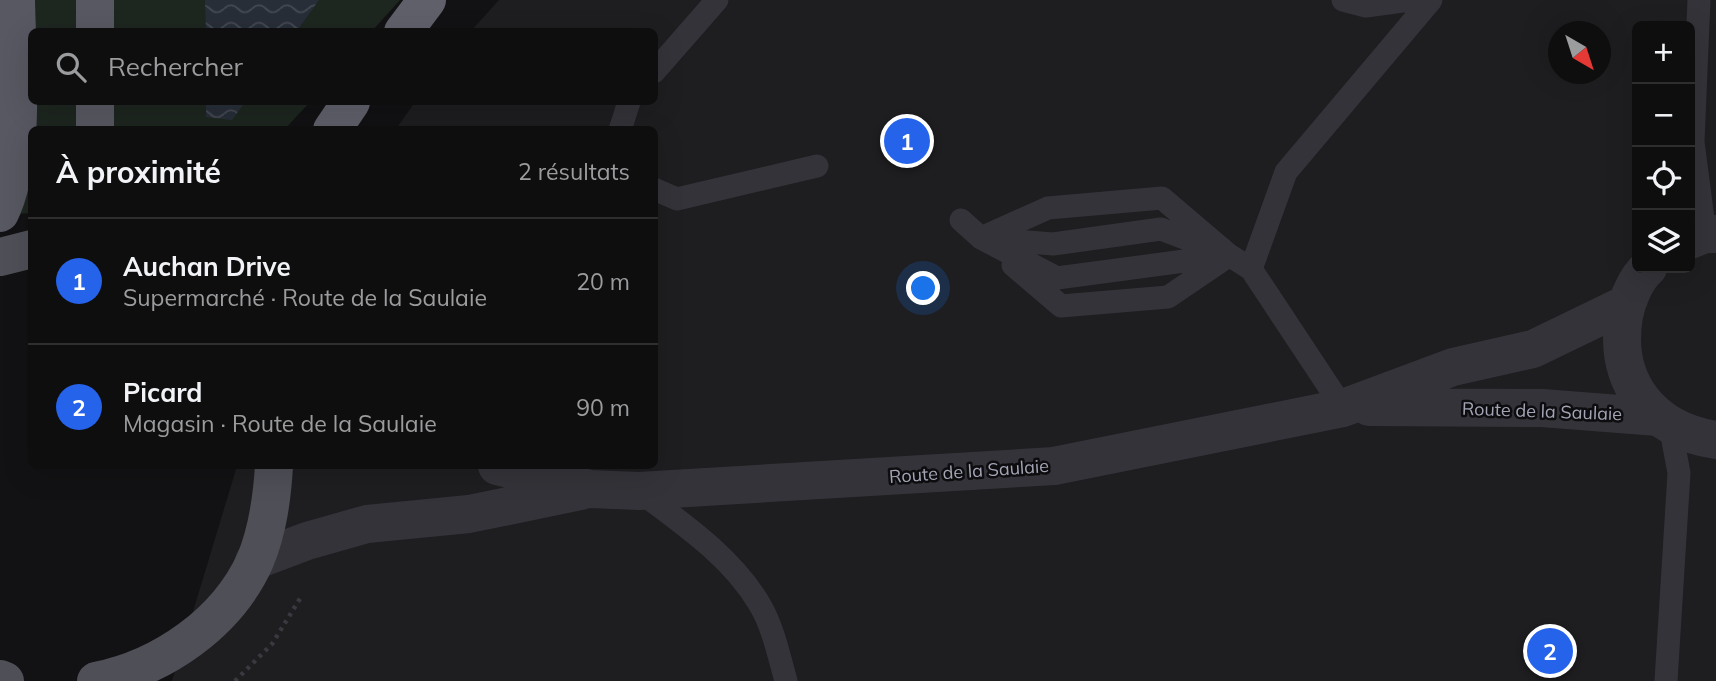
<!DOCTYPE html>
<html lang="fr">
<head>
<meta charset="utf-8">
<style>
	body { margin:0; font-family:Mulish,sans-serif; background:#1c1c1d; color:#f1f3f6 }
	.controls { position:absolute; right:21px; top:21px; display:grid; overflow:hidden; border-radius:10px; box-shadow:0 7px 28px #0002 }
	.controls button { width:63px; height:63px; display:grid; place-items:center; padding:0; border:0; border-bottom:2px solid #2e2e2f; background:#0e0e0f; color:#f1f3f6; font:35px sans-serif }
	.compass { position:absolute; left:1548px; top:21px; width:63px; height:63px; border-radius:50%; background:#0e0e0f; box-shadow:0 7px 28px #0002; rotate:141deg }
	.you { position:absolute; left:924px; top:289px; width:24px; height:24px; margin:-18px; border:5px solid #fff; border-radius:50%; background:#1a73e8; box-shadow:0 0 0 10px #1a73e833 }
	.badge { display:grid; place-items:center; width:46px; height:46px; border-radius:50%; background:#2563eb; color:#fff; font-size:23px; font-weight:700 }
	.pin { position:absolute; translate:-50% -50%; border:4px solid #fff; box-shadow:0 2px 7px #0006 }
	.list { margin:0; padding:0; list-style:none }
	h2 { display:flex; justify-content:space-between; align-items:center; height:91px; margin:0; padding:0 28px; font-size:30px }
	h2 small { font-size:23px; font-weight:400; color:#9b9c9e }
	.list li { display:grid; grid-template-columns:46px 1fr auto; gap:21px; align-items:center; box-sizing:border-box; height:126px; padding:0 28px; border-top:2px solid #2e2e2f }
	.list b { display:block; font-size:26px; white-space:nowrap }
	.list p { margin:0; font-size:23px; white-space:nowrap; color:#9b9c9e }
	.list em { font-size:23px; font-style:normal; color:#9b9c9e }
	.icon { flex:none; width:38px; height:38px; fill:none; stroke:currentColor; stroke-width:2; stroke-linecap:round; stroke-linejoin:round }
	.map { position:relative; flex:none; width:1716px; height:681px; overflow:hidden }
	.search { position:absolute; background:#0e0e0f; box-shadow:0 7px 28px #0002; left:28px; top:28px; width:630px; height:77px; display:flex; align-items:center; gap:18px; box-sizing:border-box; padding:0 24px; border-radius:10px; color:#9b9c9e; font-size:26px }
	.panel { position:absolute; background:#0e0e0f; box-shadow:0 7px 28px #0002; left:28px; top:126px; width:630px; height:343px; border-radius:10px }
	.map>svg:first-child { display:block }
	.built { fill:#1e1e21; fill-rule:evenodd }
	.green { fill:#1e2620 }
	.water { fill:url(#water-waves) }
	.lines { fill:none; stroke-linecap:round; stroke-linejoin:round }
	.path { stroke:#393940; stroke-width:4.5; stroke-dasharray:3.5 5; stroke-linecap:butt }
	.service { stroke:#333339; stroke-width:23 }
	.tertiary { stroke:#333339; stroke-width:38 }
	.primary { stroke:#4f4f58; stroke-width:38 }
	.trunk { stroke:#575861; stroke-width:38 }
	.motorway { stroke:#5f606a; stroke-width:38 }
	.labels { text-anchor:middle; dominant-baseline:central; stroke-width:5; stroke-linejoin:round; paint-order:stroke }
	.street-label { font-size:18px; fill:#a3a5b5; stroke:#0d0d0f }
</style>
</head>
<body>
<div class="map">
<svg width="1716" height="681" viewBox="0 0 1716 681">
	<defs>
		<pattern id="water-waves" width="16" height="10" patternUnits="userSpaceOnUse" patternTransform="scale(1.75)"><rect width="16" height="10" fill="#282e38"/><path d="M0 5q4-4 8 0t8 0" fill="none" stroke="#444953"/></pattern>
	</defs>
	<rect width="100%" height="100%" fill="#121214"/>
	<path class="built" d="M 499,0 L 1716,0 L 1716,681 L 172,681 L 237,466 L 654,466 L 654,130 L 396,129 L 415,102 L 654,102 L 654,32 L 471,31 ZM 1637,26 L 1690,26 L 1690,268 L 1637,268 ZM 1558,32 L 1600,32 L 1600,74 L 1558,74 Z"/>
	<path class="green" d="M 0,0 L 400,0 L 372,31 L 32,32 L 32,102 L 310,102 L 285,129 L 32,130 L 31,213 L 0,215 Z"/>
	<path class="water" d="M 205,0 L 319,0 L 296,32 L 206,31 Z
		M 206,102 L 245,102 L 232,120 L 206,117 Z"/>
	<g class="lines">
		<path class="path" d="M 235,681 L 272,644 L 301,597"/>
		<path class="service" d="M 1343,0 L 1366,6 L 1410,0
			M 1699,0 L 1693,142 L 1705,234
			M 654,72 L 717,0
			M 620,130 L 629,102
			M 654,189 L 677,199 L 817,166
			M 961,220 L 981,238 L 1057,278 L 1229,255 L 1251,269 L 1343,408
			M 981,238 L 1048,208 L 1162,198 L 1229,255
			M 993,239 L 1053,244 L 1161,229 L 1213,249
			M 1013,265 L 1061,306 L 1168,297 L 1224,259
			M 1251,269 L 1286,172 L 1431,0
			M 639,491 C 682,523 732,557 760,605 C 773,627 779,656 786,681
			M 1666,681 L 1679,473 L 1670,425"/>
		<path class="tertiary" d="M 1690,240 L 1705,234 L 1716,234
			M 1648,268 C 1636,278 1627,300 1624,316 C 1613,382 1651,430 1716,440
			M 1369,407 L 1542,408 L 1658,417
			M 497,466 L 590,489 L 639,491 L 1054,466 L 1343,408 L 1453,367 L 1533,349 L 1626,304
			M 254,561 L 307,541 L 367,524 L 469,514 L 581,491"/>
		<path class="primary" d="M 0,257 L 32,249
			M 0,679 L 5,681
			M 96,681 C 162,668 227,623 255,561 C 268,530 272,498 274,466"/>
		<path class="trunk" d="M 95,0 L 95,32
			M 95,102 L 95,130
			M 0,213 C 26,161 17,58 16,0"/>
		<path class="motorway" d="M 403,32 L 427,0
			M 332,130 L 351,102"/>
	</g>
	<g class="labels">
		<g class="street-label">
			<text transform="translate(1542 411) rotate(2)">Route de la Saulaie</text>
			<text transform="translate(969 471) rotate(-4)">Route de la Saulaie</text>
		</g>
	</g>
</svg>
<div class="controls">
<button>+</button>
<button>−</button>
<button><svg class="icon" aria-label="locate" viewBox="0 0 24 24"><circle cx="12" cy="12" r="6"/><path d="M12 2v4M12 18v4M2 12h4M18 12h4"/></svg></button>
<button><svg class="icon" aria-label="layers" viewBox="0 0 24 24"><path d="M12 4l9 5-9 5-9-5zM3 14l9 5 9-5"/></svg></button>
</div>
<svg class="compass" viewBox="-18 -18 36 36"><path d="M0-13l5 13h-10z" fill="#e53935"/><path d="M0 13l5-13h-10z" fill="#9b9c9e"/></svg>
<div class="you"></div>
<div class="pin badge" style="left:907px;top:141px">1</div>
<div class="pin badge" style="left:1550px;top:651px">2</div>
<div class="search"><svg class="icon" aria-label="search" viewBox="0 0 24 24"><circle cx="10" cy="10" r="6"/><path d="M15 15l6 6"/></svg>Rechercher</div>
<section class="panel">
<h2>À proximité<small>2 résultats</small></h2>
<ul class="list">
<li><span class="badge">1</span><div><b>Auchan Drive</b><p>Supermarché · Route de la Saulaie</p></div><em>20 m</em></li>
<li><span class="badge">2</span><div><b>Picard</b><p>Magasin · Route de la Saulaie</p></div><em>90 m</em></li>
</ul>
</section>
</div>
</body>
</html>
